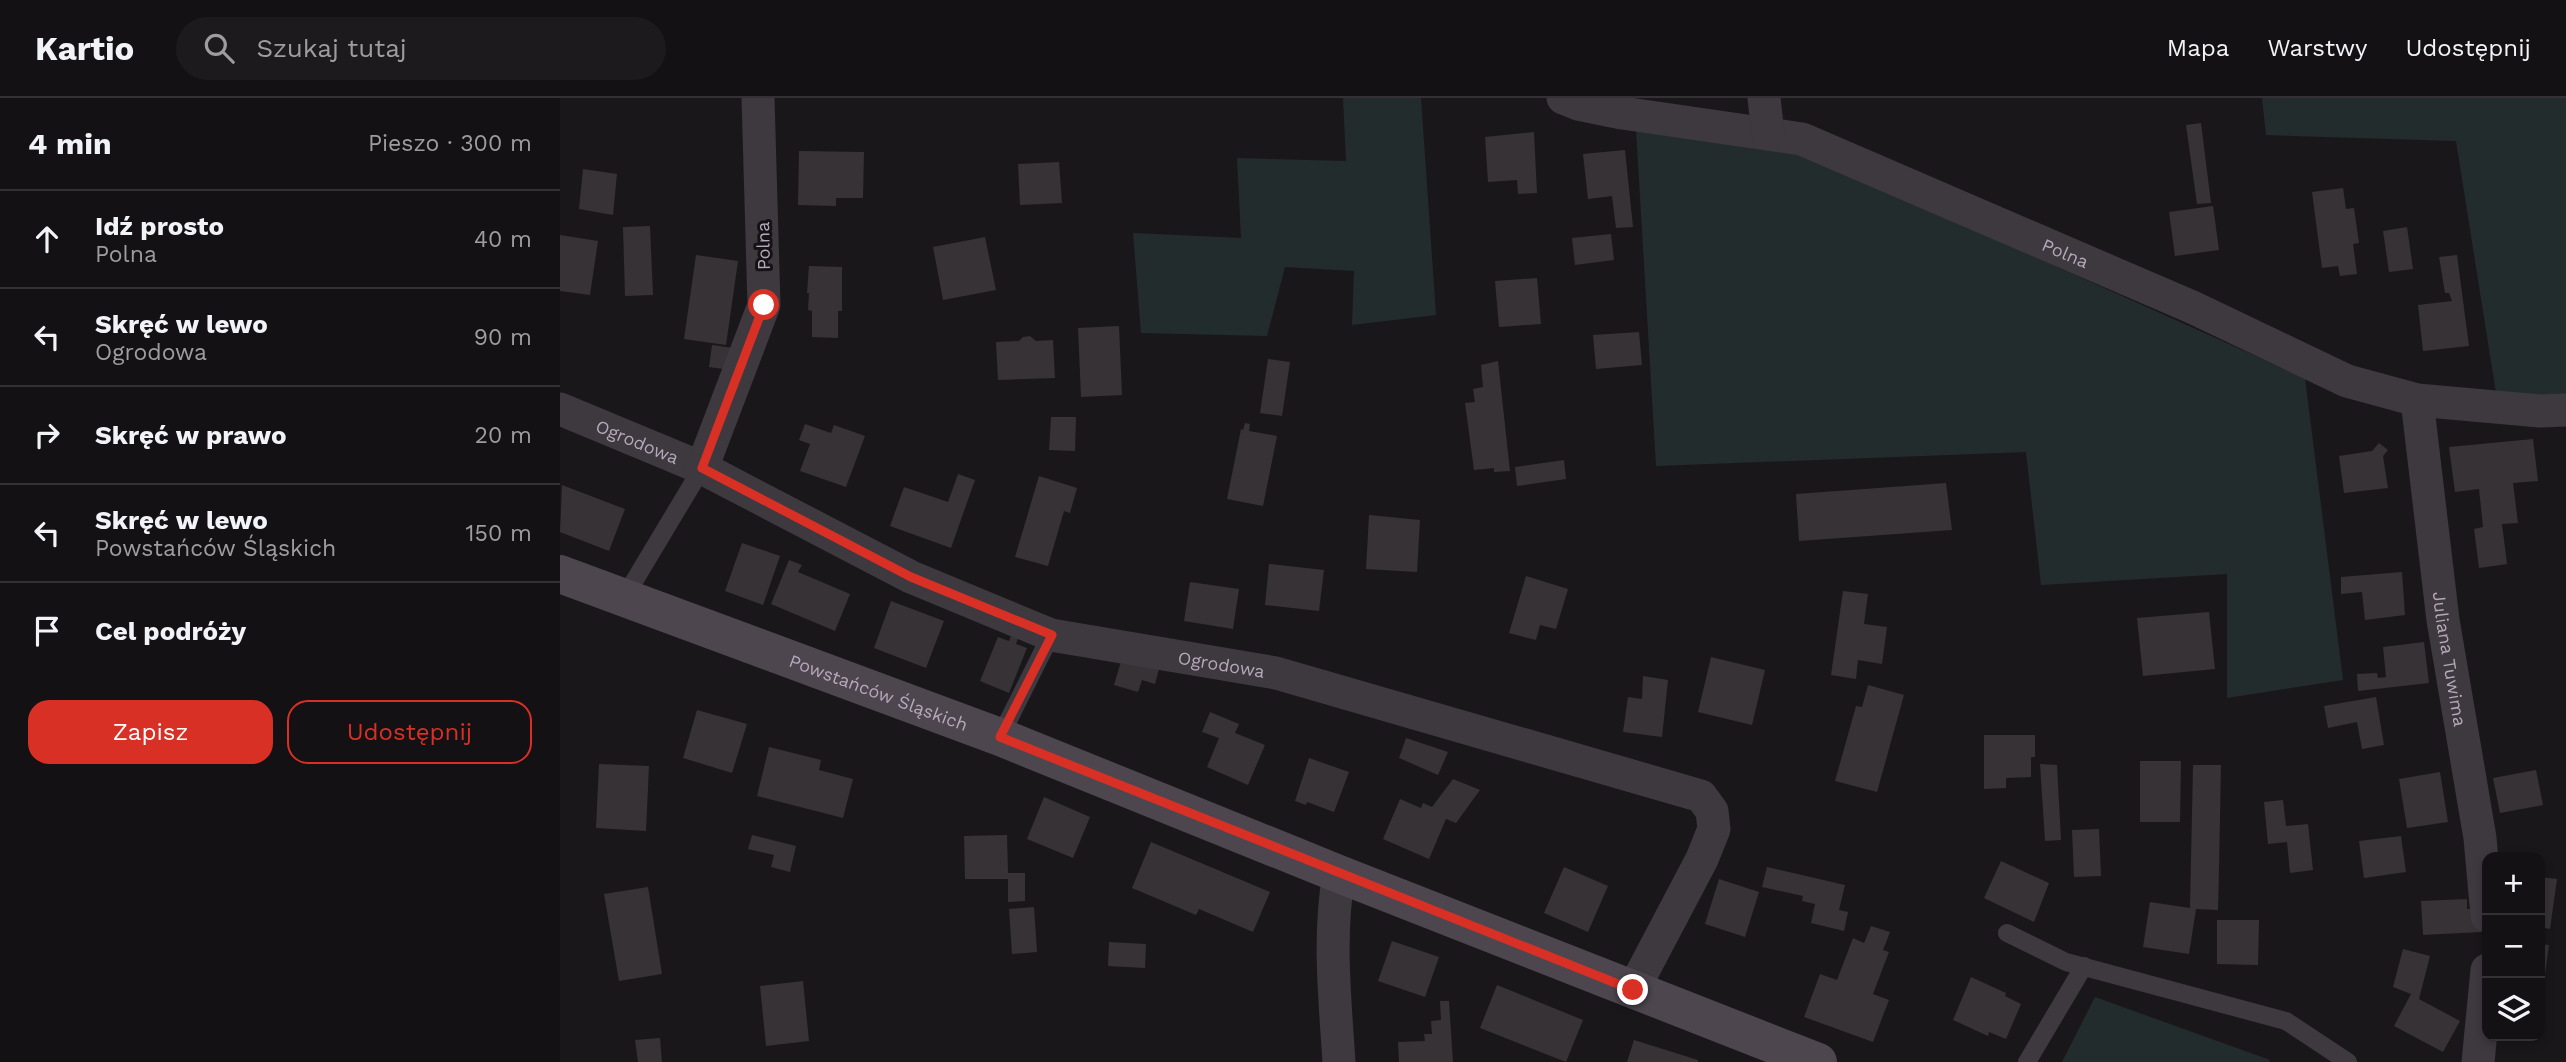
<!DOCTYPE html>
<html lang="pl">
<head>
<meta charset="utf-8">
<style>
	body { margin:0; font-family:"Work Sans",sans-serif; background:#1d1a1d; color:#f1f3f6 }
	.controls { position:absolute; right:21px; bottom:21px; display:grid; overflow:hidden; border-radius:14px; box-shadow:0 4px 10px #0003 }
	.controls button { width:63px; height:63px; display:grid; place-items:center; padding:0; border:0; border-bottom:2px solid #333134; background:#141114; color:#f1f3f6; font:35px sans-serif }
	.stop { position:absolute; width:21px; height:21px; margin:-16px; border:5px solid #d93025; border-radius:50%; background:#fff }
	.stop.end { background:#d93025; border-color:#fff; box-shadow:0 2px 7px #0008 }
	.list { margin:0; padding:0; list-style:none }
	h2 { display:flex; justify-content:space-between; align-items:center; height:91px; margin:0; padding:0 28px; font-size:30px }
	h2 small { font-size:23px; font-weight:400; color:#9d9da0 }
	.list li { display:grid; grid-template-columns:46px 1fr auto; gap:21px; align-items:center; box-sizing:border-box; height:98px; padding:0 28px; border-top:2px solid #333134 }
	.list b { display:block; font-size:26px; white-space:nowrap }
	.list p { margin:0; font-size:23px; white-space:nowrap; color:#9d9da0 }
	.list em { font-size:23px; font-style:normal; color:#9d9da0 }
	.actions { display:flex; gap:14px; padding:21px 28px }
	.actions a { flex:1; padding:16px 0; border:2px solid #d93025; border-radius:21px; text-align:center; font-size:24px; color:#d93025 }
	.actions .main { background:#d93025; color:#fff }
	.icon { flex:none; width:38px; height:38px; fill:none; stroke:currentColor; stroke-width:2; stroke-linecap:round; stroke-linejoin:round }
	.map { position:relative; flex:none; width:2006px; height:964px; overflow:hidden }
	header { display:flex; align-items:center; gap:42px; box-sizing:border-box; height:98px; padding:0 35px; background:#141114; border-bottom:2px solid #333134 }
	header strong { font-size:33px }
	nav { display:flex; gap:38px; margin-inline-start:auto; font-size:24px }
	.search { width:490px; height:63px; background:#1d1a1d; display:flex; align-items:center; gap:18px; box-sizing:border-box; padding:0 24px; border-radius:38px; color:#9d9da0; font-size:26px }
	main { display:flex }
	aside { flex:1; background:#141114 }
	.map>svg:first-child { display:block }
	.green { fill:#232c2d }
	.building { fill:#363236 }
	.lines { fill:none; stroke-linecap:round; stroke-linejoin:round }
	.lane { stroke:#3e383f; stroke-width:18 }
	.street { stroke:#3e383f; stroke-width:33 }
	.secondary { stroke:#4d464f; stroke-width:38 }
	.route { stroke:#d93025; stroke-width:9 }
	.labels { text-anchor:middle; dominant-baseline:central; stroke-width:6; stroke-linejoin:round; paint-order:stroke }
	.street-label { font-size:18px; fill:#b5a8ba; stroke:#151215 }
</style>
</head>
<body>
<header>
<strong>Kartio</strong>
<div class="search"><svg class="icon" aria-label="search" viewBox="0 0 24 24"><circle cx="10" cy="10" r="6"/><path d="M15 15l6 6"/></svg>Szukaj tutaj</div>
<nav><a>Mapa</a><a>Warstwy</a><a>Udostępnij</a></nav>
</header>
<main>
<aside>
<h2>4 min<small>Pieszo · 300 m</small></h2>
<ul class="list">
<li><svg class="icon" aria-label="ahead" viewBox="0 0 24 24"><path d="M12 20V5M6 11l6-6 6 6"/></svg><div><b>Idź prosto</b><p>Polna</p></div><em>40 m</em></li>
<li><svg class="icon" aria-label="left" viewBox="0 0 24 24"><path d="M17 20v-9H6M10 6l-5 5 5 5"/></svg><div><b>Skręć w lewo</b><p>Ogrodowa</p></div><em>90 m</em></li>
<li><svg class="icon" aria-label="right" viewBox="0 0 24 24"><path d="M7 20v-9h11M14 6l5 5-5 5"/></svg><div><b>Skręć w prawo</b></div><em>20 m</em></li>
<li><svg class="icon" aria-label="left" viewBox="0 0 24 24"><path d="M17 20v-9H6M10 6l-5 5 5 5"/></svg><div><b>Skręć w lewo</b><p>Powstańców Śląskich</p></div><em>150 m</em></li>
<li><svg class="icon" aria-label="arrive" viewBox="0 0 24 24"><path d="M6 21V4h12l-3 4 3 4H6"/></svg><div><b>Cel podróży</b></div></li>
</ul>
<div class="actions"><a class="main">Zapisz</a><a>Udostępnij</a></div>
</aside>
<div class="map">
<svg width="2006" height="964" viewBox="0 0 2006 964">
	<rect width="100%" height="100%" fill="#1a171a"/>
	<path class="green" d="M 783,0 L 861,0 L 876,217 L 792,227 L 794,173 L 725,169 L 707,238 L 581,235 L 573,135 L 681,140 L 677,60 L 786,63 Z
		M 1702,0 L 2006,0 L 2006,298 L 1936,295 L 1896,43 L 1706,37 Z
		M 1076,31 L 1232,50 L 1745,280 L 1783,582 L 1667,600 L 1667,476 L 1481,487 L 1466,354 L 1096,368 Z
		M 1535,899 L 1710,962 L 1709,964 L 1502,964 Z"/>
	<path class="building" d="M 1641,25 L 1651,105 L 1637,106 L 1626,27 Z
		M 974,34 L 977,95 L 958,96 L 957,82 L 928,84 L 925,39 Z
		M 1065,52 L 1073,129 L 1056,130 L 1052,98 L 1028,101 L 1023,56 Z
		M 239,53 L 304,54 L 303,100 L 276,100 L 276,108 L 238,107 Z
		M 499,64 L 502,105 L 460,107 L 458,66 Z
		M 23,71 L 57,76 L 53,117 L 19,111 Z
		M 1783,90 L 1786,111 L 1794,110 L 1799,145 L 1793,146 L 1797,176 L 1780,178 L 1778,168 L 1762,170 L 1752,94 Z
		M 1653,108 L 1659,152 L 1615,158 L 1609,114 Z
		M 90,128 L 93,197 L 65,198 L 63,129 Z
		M 1847,129 L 1853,171 L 1829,174 L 1823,133 Z
		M 1051,136 L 1054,162 L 1015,167 L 1012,140 Z
		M 0,137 L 38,143 L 30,197 L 0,193 Z
		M 425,139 L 436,192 L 383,202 L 373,149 Z
		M 136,157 L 178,163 L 166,247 L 124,241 Z
		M 1897,157 L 1909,248 L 1863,253 L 1858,207 L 1892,203 L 1889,195 L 1885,195 L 1879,159 Z
		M 249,168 L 282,169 L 282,213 L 278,213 L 278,240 L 252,239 L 252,213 L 248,212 L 249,195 L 247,195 Z
		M 977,180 L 981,226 L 939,229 L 935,183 Z
		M 559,228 L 562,297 L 521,299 L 518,230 Z
		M 1079,234 L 1082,267 L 1036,271 L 1033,237 Z
		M 470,238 L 476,243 L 493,242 L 495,280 L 438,282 L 436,244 L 459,243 L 463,239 Z
		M 152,247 L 173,250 L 170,272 L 149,269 Z
		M 708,261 L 730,264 L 722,318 L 700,315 Z
		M 938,263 L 950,373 L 934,374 L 934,370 L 914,372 L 905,305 L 915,304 L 913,291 L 923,289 L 921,267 Z
		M 491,319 L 516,319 L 515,353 L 489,352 Z
		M 685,325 L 690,326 L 689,333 L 717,338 L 703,408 L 667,401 L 681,331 L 683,332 Z
		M 245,326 L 271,335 L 274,327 L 305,338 L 286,389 L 240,373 L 250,346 L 239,342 Z
		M 1973,341 L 1978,383 L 1953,385 L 1958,425 L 1942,426 L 1947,466 L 1919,470 L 1914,431 L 1923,429 L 1919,391 L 1895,394 L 1889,349 Z
		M 1819,345 L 1828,352 L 1823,358 L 1828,390 L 1784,395 L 1779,358 L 1812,353 Z
		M 1004,362 L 1006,381 L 957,388 L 955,369 Z
		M 398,376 L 415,382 L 391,450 L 330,428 L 344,389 L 388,404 Z
		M 479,378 L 517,390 L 510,415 L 504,413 L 488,468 L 455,459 Z
		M 1386,385 L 1392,432 L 1239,443 L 1236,396 Z
		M 2,387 L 65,411 L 49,453 L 0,434 Z
		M 809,417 L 860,422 L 857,474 L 806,471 Z
		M 182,445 L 220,458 L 203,507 L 165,493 Z
		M 229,462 L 242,467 L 238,474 L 290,496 L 275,533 L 211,506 Z
		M 709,466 L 764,472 L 759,513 L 705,507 Z
		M 1842,474 L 1845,517 L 1805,522 L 1802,494 L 1781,496 L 1781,479 Z
		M 966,478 L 1008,491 L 996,531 L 980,527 L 976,542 L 949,535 Z
		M 630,484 L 679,491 L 673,531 L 624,523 Z
		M 1283,493 L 1308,496 L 1304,526 L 1327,529 L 1322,566 L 1298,562 L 1296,581 L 1271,577 Z
		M 331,503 L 384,523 L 366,570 L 314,550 Z
		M 1649,514 L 1655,571 L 1583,578 L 1577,520 Z
		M 451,538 L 458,540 L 456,546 L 467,550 L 449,595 L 420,583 L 438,539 L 449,543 Z
		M 1864,544 L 1869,585 L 1798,593 L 1797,576 L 1817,575 L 1818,580 L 1826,579 L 1823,549 Z
		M 1151,559 L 1205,572 L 1192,627 L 1138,614 Z
		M 562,560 L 599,571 L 595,586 L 582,582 L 578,594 L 554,587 Z
		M 1083,578 L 1108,582 L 1102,639 L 1063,634 L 1068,599 L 1082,601 Z
		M 1308,587 L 1344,597 L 1317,694 L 1275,683 L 1296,608 L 1302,609 Z
		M 1816,599 L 1824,647 L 1802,651 L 1797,624 L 1768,630 L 1764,608 Z
		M 137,612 L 187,626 L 172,675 L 123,660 Z
		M 650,614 L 679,626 L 675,635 L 705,647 L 688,687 L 647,669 L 659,640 L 642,634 Z
		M 1424,637 L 1475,637 L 1475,659 L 1471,659 L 1471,679 L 1446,680 L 1446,690 L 1424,691 Z
		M 846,640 L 888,654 L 878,677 L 839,660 Z
		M 209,649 L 261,662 L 259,672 L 293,681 L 283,720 L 197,698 Z
		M 749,660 L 789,674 L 774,714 L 747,704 L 746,707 L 735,703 Z
		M 1580,663 L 1621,663 L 1620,724 L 1580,724 Z
		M 39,666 L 89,668 L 86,733 L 36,730 Z
		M 1480,666 L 1497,667 L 1501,742 L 1485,743 Z
		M 1633,667 L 1661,667 L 1659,771 L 1658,812 L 1636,811 L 1629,856 L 1583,849 L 1590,804 L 1630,810 Z
		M 1976,672 L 1983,707 L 1940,715 L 1933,680 Z
		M 1880,674 L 1888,724 L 1847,730 L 1839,681 Z
		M 893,681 L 920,692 L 896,725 L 886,721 L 869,761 L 823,741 L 840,701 L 861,710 L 863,705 L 872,709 Z
		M 484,699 L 530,719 L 513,760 L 467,741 Z
		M 1723,702 L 1726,728 L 1748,726 L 1753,772 L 1730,775 L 1727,744 L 1708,746 L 1704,704 Z
		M 1539,731 L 1541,778 L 1514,779 L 1512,732 Z
		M 192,737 L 236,748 L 230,774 L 211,769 L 214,757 L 188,751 Z
		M 447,737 L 448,775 L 465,775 L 465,803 L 448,804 L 448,781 L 405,781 L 404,738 Z
		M 1841,738 L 1846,774 L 1804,780 L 1799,743 Z
		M 591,744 L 710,794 L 693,834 L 639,811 L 636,817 L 572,790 Z
		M 1441,763 L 1489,785 L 1474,824 L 1424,800 Z
		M 1004,769 L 1048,788 L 1028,834 L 984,815 Z
		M 1207,769 L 1285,787 L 1279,812 L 1288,814 L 1284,833 L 1251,825 L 1255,806 L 1242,803 L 1243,798 L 1202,789 Z
		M 1980,779 L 1997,781 L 1990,831 L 1980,829 Z
		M 1159,781 L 1199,794 L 1185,839 L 1145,826 Z
		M 88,789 L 102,876 L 59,883 L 44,796 Z
		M 1907,801 L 1907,811 L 1920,811 L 1921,834 L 1863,837 L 1861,803 Z
		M 474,809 L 477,854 L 452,856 L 449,811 Z
		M 1657,822 L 1699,822 L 1698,867 L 1657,866 Z
		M 1311,828 L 1330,834 L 1323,852 L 1329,854 L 1313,896 L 1329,902 L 1313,944 L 1244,919 L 1260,876 L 1277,882 L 1293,840 L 1304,845 Z
		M 832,843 L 879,859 L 865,899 L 818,883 Z
		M 549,844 L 586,846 L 585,870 L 548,868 Z
		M 1980,846 L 1989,847 L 1981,907 L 1980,906 Z
		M 1843,851 L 1870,858 L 1859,901 L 1900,923 L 1883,954 L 1834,928 L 1851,896 L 1833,889 Z
		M 1411,879 L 1446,895 L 1445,898 L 1461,906 L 1446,941 L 1429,934 L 1428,938 L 1393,922 Z
		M 243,883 L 249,943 L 206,948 L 200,888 Z
		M 937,887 L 1023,922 L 1006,964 L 920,930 Z
		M 880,903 L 889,903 L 893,964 L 839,964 L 838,944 L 865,943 L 864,936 L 872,936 L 871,923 L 881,922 Z
		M 100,940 L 102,964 L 78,964 L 75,942 Z
		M 1074,942 L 1138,962 L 1138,964 L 1067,964 Z"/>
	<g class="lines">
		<path class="lane" d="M 64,500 L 142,370
			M 440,639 L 491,537
			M 1447,835 L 1506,864 L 1726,923 L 1788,964
			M 1467,964 L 1524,868"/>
		<g class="street">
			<path id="s1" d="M 1003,0 L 1018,6 L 1062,15 L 1242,41 L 1632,209 L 1787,283 L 1857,302 L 1980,313 L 2006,312"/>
			<path d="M 1204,0 L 1208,36"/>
			<path id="s2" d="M 1857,302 L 1883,522 L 1920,740 L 1927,818"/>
			<path id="s3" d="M 0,311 L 142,370 L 351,479 L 491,537 L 716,575 L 1141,698 L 1152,713 L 1154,731 L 1142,761 L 1073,892"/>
			<path d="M 142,370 L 204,207 L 198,0"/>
			<path d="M 779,776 C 768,837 775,902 779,964"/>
			<path d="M 1918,964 L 1927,872"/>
		</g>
		<path class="secondary" id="s4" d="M 0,476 L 440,639 L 779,776 L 1258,964"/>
	</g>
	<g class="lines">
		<path class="route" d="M 204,207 L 142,370 L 351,479 L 492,537 L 440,639 L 1073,892"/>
	</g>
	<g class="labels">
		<g class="street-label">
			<text transform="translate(203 148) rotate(-91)">Polna</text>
			<text stroke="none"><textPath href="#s1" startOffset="530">Polna</textPath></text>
			<text stroke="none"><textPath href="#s3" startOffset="84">Ogrodowa</textPath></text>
			<text stroke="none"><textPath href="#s2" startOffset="261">Juliana Tuwima</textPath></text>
			<text stroke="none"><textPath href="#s3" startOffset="714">Ogrodowa</textPath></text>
			<text stroke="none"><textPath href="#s4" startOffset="340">Powstańców Śląskich</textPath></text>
		</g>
	</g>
</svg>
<div class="controls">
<button>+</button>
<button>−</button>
<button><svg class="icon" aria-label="layers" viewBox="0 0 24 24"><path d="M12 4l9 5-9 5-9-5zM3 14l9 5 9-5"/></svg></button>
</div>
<div class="stop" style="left:204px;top:207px"></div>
<div class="stop end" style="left:1073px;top:892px"></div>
</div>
</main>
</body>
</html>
